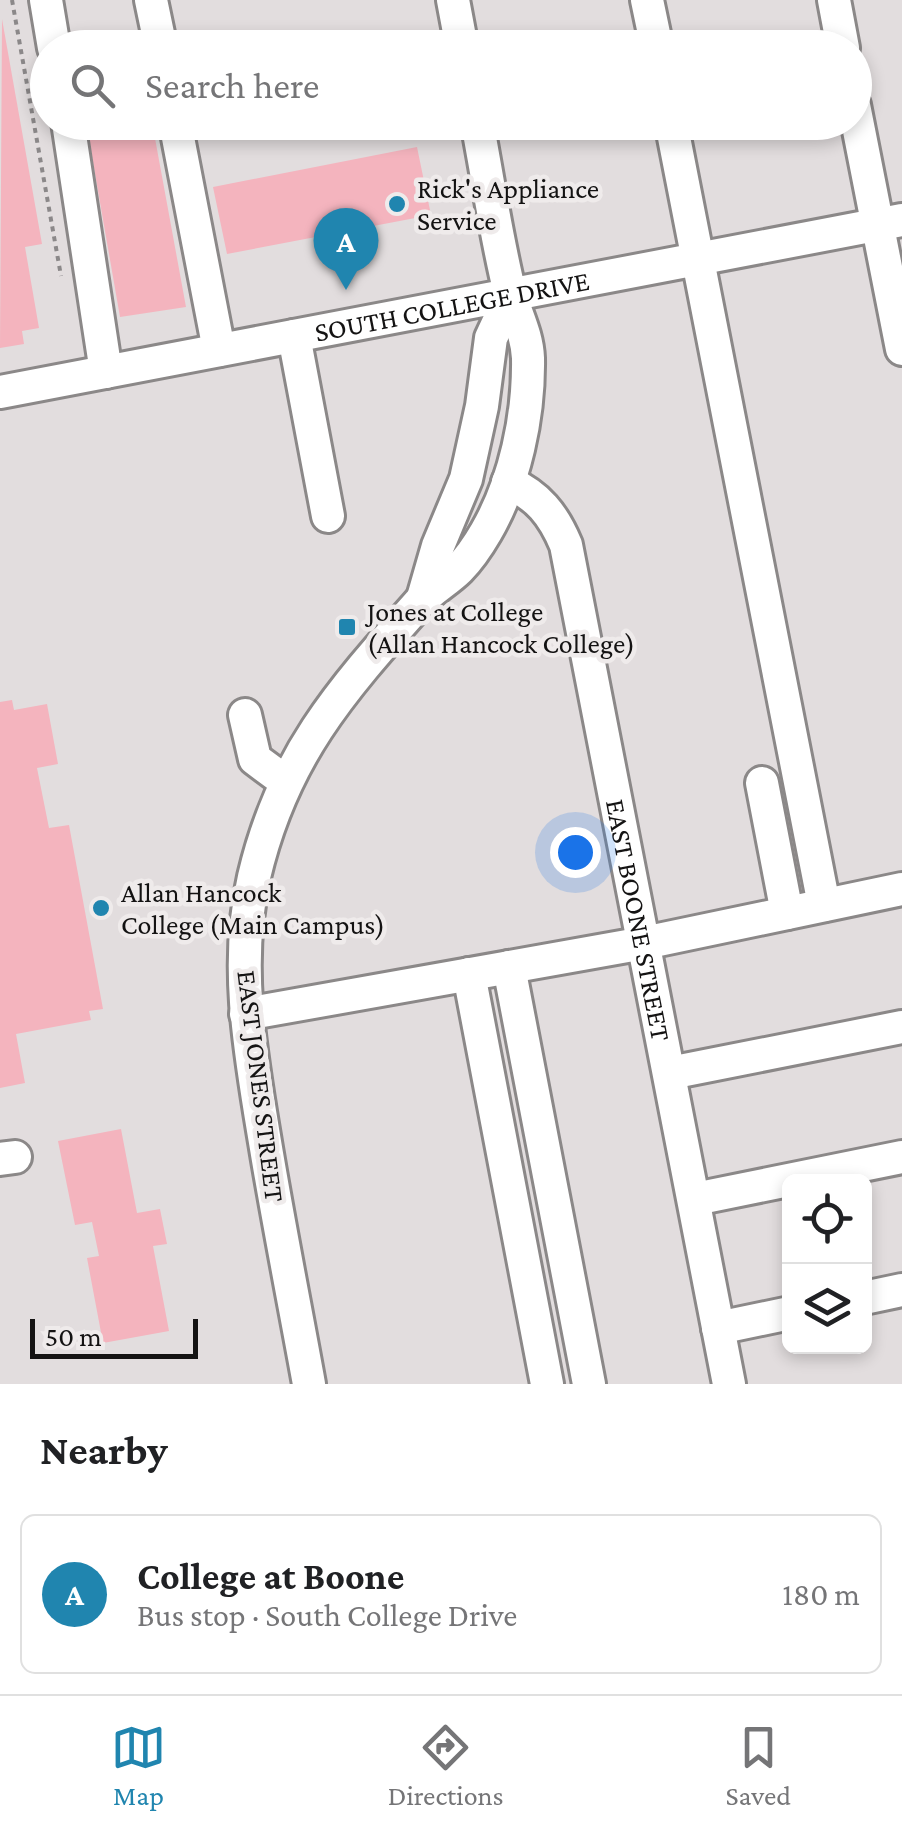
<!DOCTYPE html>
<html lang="en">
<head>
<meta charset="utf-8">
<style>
	body { margin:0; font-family:"Crimson Pro",serif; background:#f6f6f6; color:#202124 }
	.controls { position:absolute; right:30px; bottom:30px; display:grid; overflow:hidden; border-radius:15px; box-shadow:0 5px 15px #0003 }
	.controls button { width:90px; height:90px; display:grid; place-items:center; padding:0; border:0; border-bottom:2px solid #e0e0e0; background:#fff; color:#202124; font:50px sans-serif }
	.scale { position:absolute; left:30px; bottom:25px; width:168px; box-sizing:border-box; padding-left:10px; border:5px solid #141313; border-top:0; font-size:28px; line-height:35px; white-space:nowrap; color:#141313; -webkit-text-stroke:8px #efebeb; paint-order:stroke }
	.you { position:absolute; left:575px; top:852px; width:35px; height:35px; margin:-25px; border:8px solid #fff; border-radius:50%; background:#1a73e8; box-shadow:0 0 0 15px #1a73e833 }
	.badge { display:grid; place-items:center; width:65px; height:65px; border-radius:50%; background:#2085af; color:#fff; font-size:32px; font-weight:700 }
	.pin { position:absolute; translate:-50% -82px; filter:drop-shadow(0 2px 5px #0008) }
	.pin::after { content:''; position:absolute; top:52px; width:35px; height:30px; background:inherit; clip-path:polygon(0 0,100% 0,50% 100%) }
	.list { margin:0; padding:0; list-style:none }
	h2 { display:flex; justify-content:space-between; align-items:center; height:130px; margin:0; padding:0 40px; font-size:42px }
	h2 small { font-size:32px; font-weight:400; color:#757577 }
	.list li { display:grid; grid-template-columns:65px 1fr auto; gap:30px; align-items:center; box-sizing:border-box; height:160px; margin:0 20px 20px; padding:0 20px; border:2px solid #e0e0e0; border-radius:15px }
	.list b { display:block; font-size:38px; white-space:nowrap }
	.list p { margin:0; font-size:32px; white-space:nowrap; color:#757577 }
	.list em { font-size:32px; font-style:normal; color:#757577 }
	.icon { flex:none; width:55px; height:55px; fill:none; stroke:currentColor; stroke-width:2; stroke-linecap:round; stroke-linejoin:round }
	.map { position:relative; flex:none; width:902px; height:1384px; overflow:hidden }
	.search { position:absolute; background:#fff; box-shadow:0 5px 15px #0003; left:30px; right:30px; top:30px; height:110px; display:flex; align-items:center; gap:25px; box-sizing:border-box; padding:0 35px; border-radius:55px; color:#757577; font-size:38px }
	.sheet { height:310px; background:#fff }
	nav { display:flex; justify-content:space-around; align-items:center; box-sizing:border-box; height:140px; border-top:2px solid #e0e0e0; background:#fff; font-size:28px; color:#757577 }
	nav a { display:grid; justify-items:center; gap:5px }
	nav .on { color:#2085af }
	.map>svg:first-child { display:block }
	.building { fill:#f4b4be }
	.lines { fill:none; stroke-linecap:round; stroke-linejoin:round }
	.minor-casing { stroke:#8b8888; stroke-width:38 }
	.path { stroke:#8b8889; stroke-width:4; stroke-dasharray:5 5; stroke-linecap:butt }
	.minor { stroke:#fff; stroke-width:32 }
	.poi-dot { fill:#2085af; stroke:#efebeb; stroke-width:4 }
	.labels { text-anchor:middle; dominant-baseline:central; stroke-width:9; stroke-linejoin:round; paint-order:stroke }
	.poi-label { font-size:28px; fill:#141313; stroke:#efebeb; text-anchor:start }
	.street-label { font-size:28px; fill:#141313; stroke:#efebeb }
</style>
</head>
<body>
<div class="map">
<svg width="902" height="1384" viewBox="0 0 902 1384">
	<rect width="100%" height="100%" fill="#e2ddde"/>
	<path class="building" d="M 2,19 L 42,244 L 25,247 L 39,328 L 22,331 L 24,344 L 0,348 Z
		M 86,122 L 152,122 L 186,307 L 120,317 Z
		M 417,147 L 431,215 L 227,254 L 213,187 Z
		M 12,700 L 14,710 L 47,704 L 58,764 L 37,768 L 49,828 L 69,825 L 103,1009 L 89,1011 L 91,1020 L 16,1034 L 25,1083 L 0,1088 L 0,702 Z
		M 121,1129 L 137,1213 L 160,1209 L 167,1244 L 153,1246 L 169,1331 L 103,1343 L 87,1258 L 99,1256 L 92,1222 L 75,1225 L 58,1141 Z"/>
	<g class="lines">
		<defs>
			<g id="minor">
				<path d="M 46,0 L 54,48"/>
				<path d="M 151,0 L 161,48"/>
				<path d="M 453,0 L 462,48"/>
				<path d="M 647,0 L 657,48"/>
				<path d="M 834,0 L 843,48"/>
				<path d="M 854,105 L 902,349"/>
				<path d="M 68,122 L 106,372"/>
				<path d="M 175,122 L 219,350"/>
				<path d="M 671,122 L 824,905"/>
				<path d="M 294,336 L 328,516"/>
				<path id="s1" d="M 0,392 L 902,220"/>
				<path id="s2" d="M 508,482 C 538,496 553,514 566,545 L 729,1384"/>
				<path d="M 423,598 L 438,546 L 466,479 L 482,406 L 491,338 L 511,295"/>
				<path d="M 245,715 L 255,759 L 286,782"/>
				<path d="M 762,783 L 787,913"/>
				<path d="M 509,967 L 589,1384"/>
				<path d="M 469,974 L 547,1384"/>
				<path d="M 246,1014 L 644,943 L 902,889"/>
				<path d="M 670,1073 L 902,1027"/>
				<path d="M 0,1159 L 15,1157"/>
				<path d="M 695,1199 L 902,1157"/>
				<path d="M 864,1298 L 902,1290"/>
				<path d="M 718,1328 L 790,1313"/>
				<path d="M 309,1384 C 295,1307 280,1231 267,1154 C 252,1063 233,968 254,877 C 282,757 340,692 419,603 C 430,590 447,581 459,569 C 469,559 479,544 486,532 C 515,482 529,416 528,358 C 527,334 516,315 510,293 C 496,237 488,179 477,122"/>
			</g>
		</defs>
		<use href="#minor" class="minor-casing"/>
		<path class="path" d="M 12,0 L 61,276"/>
		<use href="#minor" class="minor"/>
	</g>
	<g class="poi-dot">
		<circle cx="397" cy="204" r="10"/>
		<rect x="337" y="617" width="20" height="20" rx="5"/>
		<circle cx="101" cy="908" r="10"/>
	</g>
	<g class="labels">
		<g class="poi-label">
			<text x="417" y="188">Rick's Appliance<tspan x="417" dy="32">Service</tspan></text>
			<text x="367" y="611">Jones at College<tspan x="367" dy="32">(Allan Hancock College)</tspan></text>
			<text x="121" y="892">Allan Hancock<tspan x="121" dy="32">College (Main Campus)</tspan></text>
		</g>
		<g class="street-label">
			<text stroke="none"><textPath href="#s1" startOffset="460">SOUTH COLLEGE DRIVE</textPath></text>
			<text stroke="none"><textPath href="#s2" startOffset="470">EAST BOONE STREET</textPath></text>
			<text transform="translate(261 1086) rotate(83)">EAST JONES STREET</text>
		</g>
	</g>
</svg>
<div class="controls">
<button><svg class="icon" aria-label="locate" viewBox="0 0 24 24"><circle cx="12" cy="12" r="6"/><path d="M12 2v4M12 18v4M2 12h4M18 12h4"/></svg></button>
<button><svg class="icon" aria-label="layers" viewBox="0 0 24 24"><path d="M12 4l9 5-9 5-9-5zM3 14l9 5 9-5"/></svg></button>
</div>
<div class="scale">50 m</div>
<div class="you"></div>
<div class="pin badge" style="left:346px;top:290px">A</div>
<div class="search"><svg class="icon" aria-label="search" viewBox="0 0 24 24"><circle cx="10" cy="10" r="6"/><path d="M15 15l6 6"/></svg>Search here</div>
</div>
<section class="sheet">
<h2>Nearby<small></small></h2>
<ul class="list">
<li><span class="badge">A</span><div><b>College at Boone</b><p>Bus stop · South College Drive</p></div><em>180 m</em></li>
</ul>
</section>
<nav>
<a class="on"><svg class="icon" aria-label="map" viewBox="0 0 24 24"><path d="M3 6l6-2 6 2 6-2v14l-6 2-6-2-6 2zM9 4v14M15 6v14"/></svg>Map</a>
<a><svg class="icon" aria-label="directions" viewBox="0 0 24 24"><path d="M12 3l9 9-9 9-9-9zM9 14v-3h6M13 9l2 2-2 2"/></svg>Directions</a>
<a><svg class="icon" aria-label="saved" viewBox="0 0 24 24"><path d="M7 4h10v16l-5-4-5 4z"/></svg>Saved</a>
</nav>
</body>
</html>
